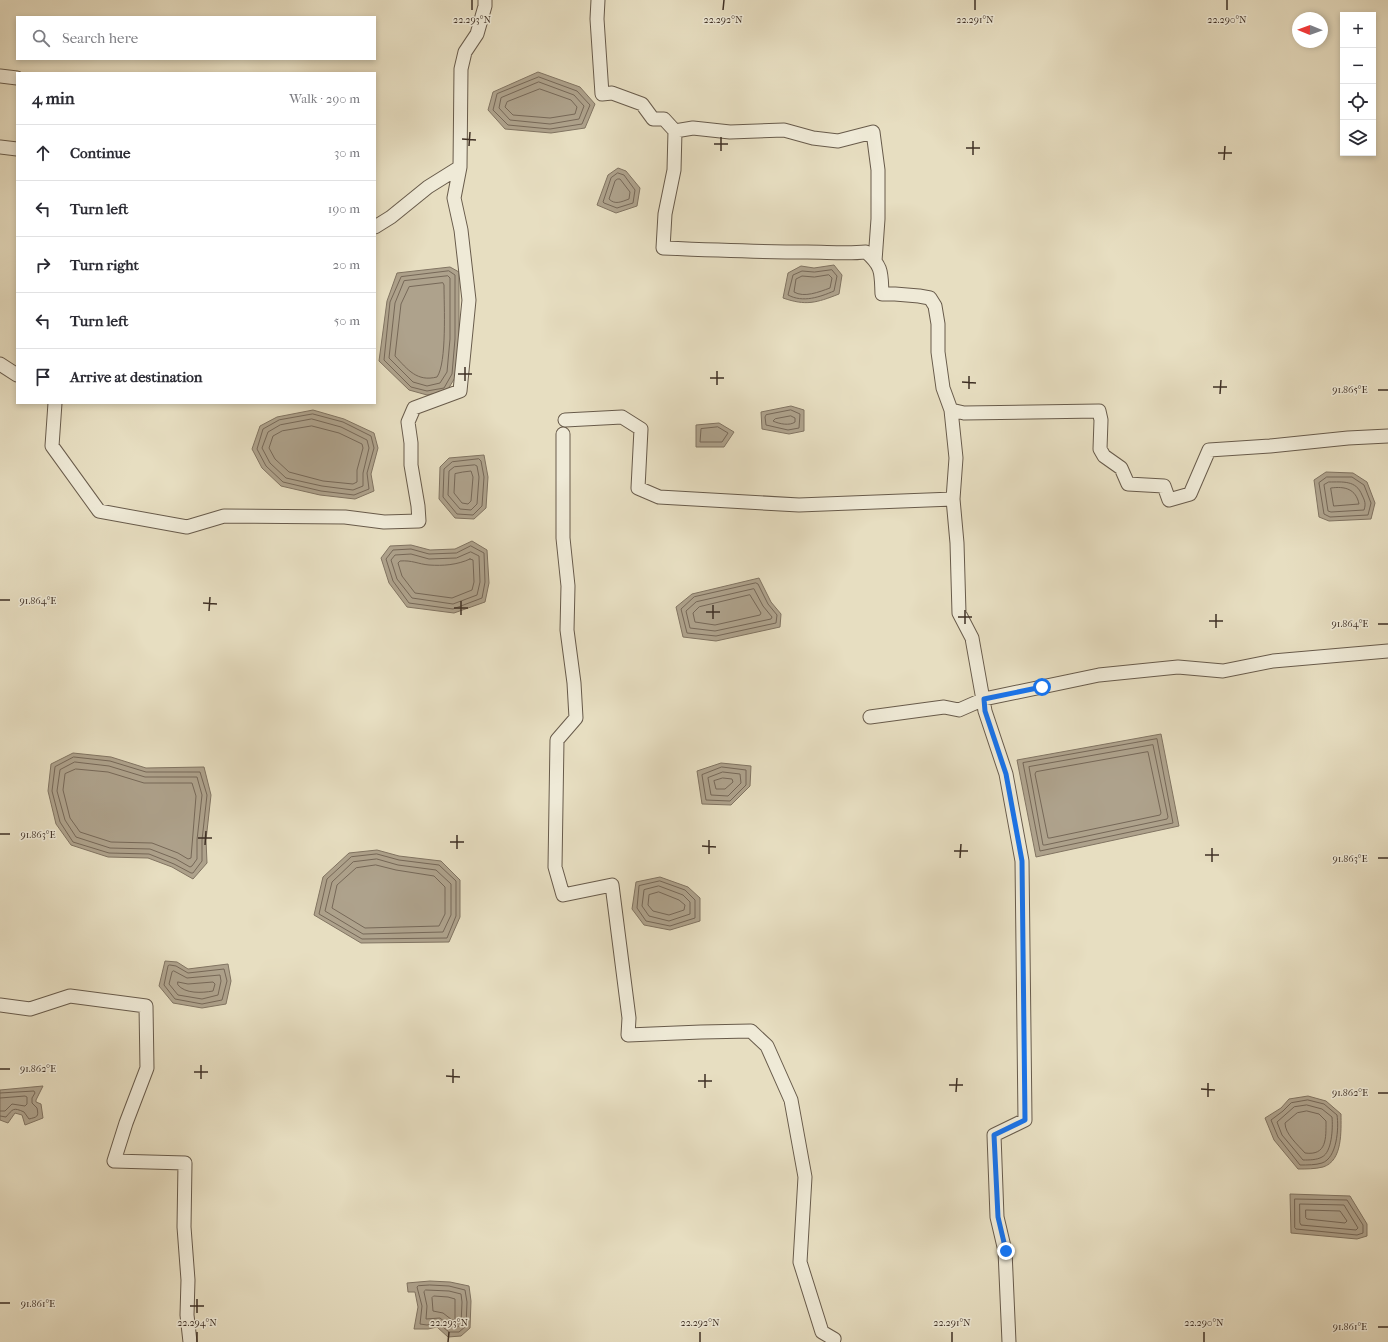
<!DOCTYPE html>
<html lang="en">
<head>
<meta charset="utf-8">
<style>
	body { margin:0; font-family:"IM FELL French Canon",serif; background:#f7f7f7; color:#2b2b33 }
	.controls { position:absolute; right:12px; top:12px; display:grid; overflow:hidden; border-radius:0px; box-shadow:0 2px 6px #0003 }
	.controls button { width:36px; height:36px; display:grid; place-items:center; padding:0; border:0; border-bottom:1px solid #e1e1e2; background:#fff; color:#2b2b33; font:20px sans-serif }
	.compass { position:absolute; left:1292px; top:12px; width:36px; height:36px; border-radius:50%; background:#fff; box-shadow:0 2px 6px #0003; rotate:271deg }
	.stop { position:absolute; width:12px; height:12px; margin:-9px; border:3px solid #1a73e8; border-radius:50%; background:#fff }
	.stop.end { background:#1a73e8; border-color:#fff; box-shadow:0 1px 4px #0008 }
	.list { margin:0; padding:0; list-style:none }
	h2 { display:flex; justify-content:space-between; align-items:center; height:52px; margin:0; padding:0 16px; font-size:17px }
	h2 small { font-size:13px; font-weight:400; color:#7c7c81 }
	.list li { display:grid; grid-template-columns:26px 1fr auto; gap:12px; align-items:center; box-sizing:border-box; height:56px; padding:0 16px; border-top:1px solid #e1e1e2 }
	.list b { display:block; font-size:15px; white-space:nowrap }
	.list em { font-size:13px; font-style:normal; color:#7c7c81 }
	.icon { flex:none; width:22px; height:22px; fill:none; stroke:currentColor; stroke-width:2; stroke-linecap:round; stroke-linejoin:round }
	.map { position:relative; flex:none; width:1388px; height:1342px; overflow:hidden }
	.search { position:absolute; background:#fff; box-shadow:0 2px 6px #0003; left:16px; top:16px; width:360px; height:44px; display:flex; align-items:center; gap:10px; box-sizing:border-box; padding:0 14px; border-radius:0px; color:#7c7c81; font-size:15px }
	.panel { position:absolute; background:#fff; box-shadow:0 2px 6px #0003; left:16px; top:72px; width:360px; height:332px; border-radius:0px }
	.map>svg:first-child { display:block }
	.water { fill:#aea28c; stroke:#817462 }
	.lines { fill:none; stroke-linecap:round; stroke-linejoin:round }
	.shore { stroke:#766858; stroke-width:1 }
	.minor-casing { stroke:#685b4b; stroke-width:15 }
	.minor { stroke:#efead7; stroke-width:13 }
	.route { stroke:#1a73e8; stroke-width:5 }
	.ticks { fill:none; stroke:#3e2f24; stroke-width:1.5 }
	.ticks-label { font-size:10px; text-anchor:middle; fill:#3e2f24; stroke:#efead7; stroke-width:3; stroke-linejoin:round; paint-order:stroke }
</style>
</head>
<body>
<div class="map">
<svg width="1388" height="1342" viewBox="0 0 1388 1342">
	<rect width="100%" height="100%" fill="#e7dec1"/>
	<filter id="stains"><feTurbulence type="fractalNoise" baseFrequency=".005" numOctaves="4"/><feColorMatrix values="0 0 0 0 .2 0 0 0 0 .09 0 0 0 0 .02 0 0 0 .5 -.17"/></filter>
	<radialGradient id="worn" r=".72"><stop offset=".6" stop-color="#630" stop-opacity="0"/><stop offset="1" stop-color="#630" stop-opacity=".3"/></radialGradient>
	<path class="water" d="M 538,72 L 580,87 L 595,104 L 585,128 L 551,133 L 505,129 L 488,110 L 493,92 Z
		M 618,168 L 626,171 L 640,188 L 637,206 L 616,213 L 597,205 L 608,175 Z
		M 834,265 L 842,275 L 839,294 C 816,303 806,306 783,298 L 788,273 L 801,266 L 814,268 Z
		M 450,267 L 459,272 L 459,340 L 456,376 L 447,391 L 427,395 L 409,390 L 379,361 L 387,301 L 397,273 Z
		M 791,406 L 804,410 L 804,431 L 789,434 L 762,429 L 761,412 Z
		M 313,410 L 344,419 L 374,433 L 378,448 L 371,474 L 374,491 L 355,499 L 320,495 L 281,486 L 262,468 L 252,449 L 260,426 L 277,417 Z
		M 719,423 L 734,432 L 724,447 L 696,447 L 696,425 Z
		M 484,455 L 488,477 L 486,508 L 474,519 L 455,518 L 439,499 L 440,467 L 449,458 Z
		M 1326,472 L 1353,473 L 1367,482 L 1375,503 L 1371,519 L 1329,521 L 1319,517 L 1314,480 Z
		M 472,541 L 487,550 L 489,583 L 485,602 L 454,613 L 407,607 L 389,583 L 381,558 L 390,546 L 411,545 L 430,550 L 455,549 Z
		M 759,578 L 771,602 L 781,614 L 780,627 L 716,641 L 683,637 L 676,607 L 692,594 Z
		M 1161,734 L 1179,826 L 1036,857 L 1017,760 Z
		M 73,753 L 111,757 L 146,768 L 204,767 L 211,795 L 206,840 L 207,863 L 193,879 L 172,867 L 148,858 L 108,857 L 71,845 L 56,824 L 48,791 L 51,764 Z
		M 721,763 L 751,766 L 750,786 L 731,805 L 702,804 L 697,771 Z
		M 377,850 L 399,856 L 441,861 L 460,880 L 460,917 L 449,942 L 361,943 L 314,915 L 323,877 L 349,853 Z
		M 660,877 L 688,887 L 700,898 L 700,921 L 670,930 L 644,925 L 632,909 L 636,882 Z
		M 165,961 L 177,962 L 188,969 L 228,964 L 231,981 L 226,1004 L 202,1008 L 173,1003 L 159,986 Z
		M 43,1086 L 36,1100 L 36,1102 L 41,1104 L 43,1118 L 25,1125 L 22,1115 L 15,1113 L 8,1123 L 0,1120 L 0,1090 Z
		M 1308,1096 L 1326,1101 L 1341,1114 C 1341,1130 1343,1161 1323,1167 C 1315,1169 1306,1169 1298,1169 L 1274,1140 L 1265,1118 L 1281,1108 L 1289,1099 Z
		M 1290,1194 L 1350,1196 L 1367,1224 L 1367,1236 L 1357,1239 L 1291,1233 Z
		M 430,1281 L 450,1282 L 469,1286 L 471,1301 L 470,1328 L 461,1336 L 448,1337 L 437,1327 L 428,1329 L 414,1329 L 418,1307 L 415,1292 L 408,1292 L 407,1283 Z"/>
	<g class="lines">
		<path class="shore" d="M 539,77 L 577,91 L 590,105 L 582,124 L 550,129 L 508,125 L 493,110 L 497,94 Z
			M 539,82 L 574,95 L 584,106 L 579,119 L 550,124 L 510,120 L 499,108 L 501,98 Z
			M 540,89 L 571,100 L 577,107 L 575,114 L 550,118 L 513,115 L 505,107 L 507,102 Z
			M 618,173 L 624,175 L 635,190 L 633,203 L 617,208 L 604,203 L 603,202 L 611,178 Z
			M 618,179 L 620,179 L 630,192 L 629,199 C 621,202 615,205 609,199 L 615,181 Z
			M 832,270 L 837,276 L 834,291 C 820,297 803,303 788,295 L 793,275 L 802,271 L 814,272 Z
			M 449,271 L 455,275 L 455,339 L 452,374 L 444,388 L 427,391 L 411,387 L 384,360 L 390,302 L 401,277 Z
			M 829,275 L 832,278 L 830,288 C 819,292 804,298 794,292 L 796,279 L 802,276 L 814,277 Z
			M 448,276 L 450,278 L 450,339 L 447,372 L 440,383 L 427,386 L 413,382 L 389,358 L 395,303 L 404,281 Z
			M 443,283 L 444,285 C 444,305 447,363 437,377 C 417,382 408,370 395,356 L 401,304 L 409,287 Z
			M 791,410 L 800,414 L 799,428 L 788,430 L 766,425 L 765,417 L 766,415 Z
			M 313,414 L 343,422 L 371,436 L 374,448 L 367,473 L 369,489 L 354,495 L 321,491 L 283,482 L 266,466 L 257,449 L 263,429 L 279,420 Z
			M 791,416 L 795,418 L 795,422 C 790,426 779,424 773,421 L 775,419 Z
			M 312,419 L 341,427 L 367,440 L 369,448 L 363,473 L 363,486 L 353,490 L 322,486 L 286,478 L 270,463 L 262,448 L 268,432 L 280,425 Z
			M 312,426 L 339,433 L 362,444 L 363,448 L 357,470 L 357,482 L 353,484 L 323,481 L 289,472 L 275,459 L 269,448 L 273,436 L 282,431 Z
			M 718,427 L 728,433 L 722,442 L 700,442 L 701,429 Z
			M 479,459 L 481,461 L 484,477 L 482,506 L 473,515 L 457,514 L 443,497 L 444,469 L 452,462 Z
			M 475,465 L 477,466 L 479,477 L 477,504 L 471,510 L 460,509 L 448,495 L 449,471 L 454,467 Z
			M 463,472 L 471,471 L 473,477 L 471,501 L 468,504 L 462,503 L 454,493 L 455,474 Z
			M 1327,477 L 1352,477 L 1364,485 L 1371,503 L 1368,515 L 1330,517 L 1324,514 L 1319,483 Z
			M 1329,482 C 1343,482 1356,480 1362,495 C 1365,501 1366,504 1364,510 L 1331,512 L 1328,511 L 1324,485 Z
			M 1331,488 C 1345,486 1356,489 1359,504 L 1334,506 Z
			M 471,546 L 484,553 L 485,582 L 482,598 L 453,609 L 409,603 L 393,581 L 386,559 L 393,550 L 411,549 L 429,554 L 456,553 Z
			M 471,552 L 479,556 L 480,582 L 477,595 L 453,604 L 412,598 L 397,579 L 391,560 L 395,555 L 411,554 L 429,559 L 456,558 Z
			M 470,559 L 473,560 L 474,582 L 472,590 L 452,598 L 415,593 L 402,576 L 398,563 L 400,561 C 412,560 418,564 429,565 C 443,566 457,565 470,559 Z
			M 756,583 L 758,584 L 768,604 L 777,615 L 776,623 L 716,636 L 687,633 L 681,609 L 694,597 Z
			M 754,589 L 763,606 L 772,617 L 771,619 L 715,631 L 690,628 L 686,611 L 696,602 Z
			M 750,595 L 761,613 L 760,615 L 715,625 L 695,622 L 693,613 L 699,607 Z
			M 1157,739 L 1173,823 L 1040,851 L 1023,763 Z
			M 1153,745 L 1168,817 L 1167,819 L 1045,845 L 1043,845 L 1029,767 Z
			M 1148,752 L 1161,813 L 1160,815 L 1050,838 L 1048,838 L 1035,774 L 1036,772 Z
			M 74,757 L 110,761 L 146,772 L 200,772 L 207,795 L 202,840 L 202,861 L 193,873 L 191,873 L 174,864 L 149,854 L 109,853 L 73,842 L 60,822 L 52,791 L 55,767 Z
			M 75,762 L 109,766 L 145,777 L 197,777 L 202,795 L 197,840 L 197,859 L 192,866 L 190,867 L 176,859 L 150,849 L 110,848 L 76,837 L 65,820 L 57,791 L 60,770 Z
			M 722,767 L 746,770 L 746,785 L 730,801 L 706,800 L 702,775 Z
			M 76,769 L 108,772 L 144,783 L 192,783 L 196,796 L 191,858 L 188,859 L 178,853 L 152,843 L 111,842 L 80,832 L 70,818 L 63,790 L 65,774 Z
			M 723,772 L 740,774 L 741,783 L 728,796 L 711,795 L 708,778 Z
			M 723,778 L 732,779 L 733,782 L 725,789 L 716,789 L 714,781 Z
			M 377,854 L 399,860 L 439,865 L 456,881 L 456,916 L 447,938 L 362,939 L 319,914 L 327,879 L 351,857 Z
			M 377,859 L 398,865 L 436,870 L 451,884 L 451,915 L 443,932 L 363,934 L 325,911 L 332,882 L 353,862 Z
			M 376,865 L 396,870 L 434,876 L 445,887 L 445,914 L 439,926 L 365,928 L 332,908 L 337,885 L 356,868 Z
			M 660,881 L 685,890 L 695,900 L 695,918 L 670,926 L 646,921 L 637,908 L 639,886 Z
			M 659,886 L 683,895 L 690,902 L 690,914 L 669,921 L 649,916 L 642,906 L 644,890 Z
			M 659,892 L 679,900 L 685,905 L 684,910 L 669,915 L 653,911 L 648,905 L 649,895 Z
			M 170,965 L 176,966 L 188,973 L 224,969 L 227,981 L 222,1000 L 202,1004 L 175,999 L 164,985 L 168,966 Z
			M 174,971 L 187,978 L 220,975 L 221,981 L 218,995 L 202,999 L 178,995 L 169,984 L 172,972 Z
			M 178,982 L 188,984 L 213,982 L 215,984 L 213,991 C 202,993 185,994 178,985 Z
			M 0,1093 L 34,1091 L 35,1093 L 32,1098 L 32,1103 L 37,1108 C 39,1117 37,1117 29,1119 L 24,1112 C 13,1107 13,1109 6,1117 L 0,1116
			M 0,1098 L 25,1096 L 27,1097 L 27,1104 L 25,1106 L 12,1104 L 5,1111 L 0,1111
			M 1308,1100 L 1324,1104 L 1337,1115 C 1339,1128 1337,1158 1322,1163 C 1316,1165 1307,1165 1300,1165 L 1278,1137 L 1271,1120 L 1283,1111 L 1291,1103 Z
			M 1307,1105 L 1322,1109 L 1332,1117 C 1333,1128 1332,1152 1322,1157 C 1317,1160 1309,1160 1303,1160 L 1282,1135 L 1277,1122 L 1294,1107 Z
			M 1307,1111 L 1319,1114 L 1326,1121 C 1326,1138 1327,1156 1305,1153 C 1298,1145 1285,1134 1285,1123 L 1297,1113 Z
			M 1295,1199 L 1347,1200 L 1363,1225 L 1363,1233 L 1357,1235 L 1296,1229 L 1295,1228 Z
			M 1300,1204 L 1344,1205 L 1358,1228 L 1356,1230 L 1301,1225 L 1300,1223 Z
			M 1306,1210 L 1340,1211 L 1347,1221 L 1345,1223 L 1307,1219 L 1306,1218 Z
			M 430,1285 L 449,1286 L 465,1290 L 467,1302 L 466,1326 L 459,1332 L 449,1332 L 438,1323 L 427,1325 L 420,1324 L 422,1306 L 417,1287 L 418,1286 Z
			M 426,1290 L 449,1291 L 461,1294 L 462,1302 L 461,1325 L 457,1327 L 452,1328 L 440,1318 L 426,1319 L 427,1306 L 424,1292 Z
			M 434,1296 L 448,1297 L 455,1299 L 455,1320 L 452,1320 L 443,1313 L 433,1311 L 432,1298 Z"/>
		<defs>
			<path id="minor" d="M 598,0 L 597,19 L 602,94 L 612,93 L 642,104 L 653,119 L 664,119 L 675,131 L 674,170 L 665,214 L 663,248 C 711,250 759,252 807,252 C 827,252 846,254 866,252 C 883,267 881,273 882,294 L 895,294 L 919,296 L 930,298 L 935,306 L 938,324 L 938,352 L 943,388 L 951,410 L 956,458 L 953,499 L 957,543 L 959,613 L 972,638 L 985,711 L 1006,774 L 1022,861 L 1025,1120 L 994,1135 L 997,1217 L 1005,1251 L 1009,1342
				M 0,76 L 17,78
				M 675,131 L 693,128 L 730,132 L 784,130 L 813,138 L 838,141 L 873,132 L 878,170 L 878,219 L 875,261
				M 0,147 L 17,149
				M 375,227 L 391,217 L 428,187 L 460,167
				M 0,364 L 17,375
				M 55,403 L 52,446 L 99,511 L 187,527 L 224,516 L 345,517 L 384,522 L 419,521 L 418,506 L 411,465 L 411,443 L 408,422 L 414,408 L 460,391 L 469,300 L 461,230 L 454,198 L 460,167 L 461,69 L 465,52 L 477,34 L 485,6 L 485,0
				M 951,410 L 964,413 L 1099,411 L 1101,420 L 1100,449 L 1104,456 L 1121,468 L 1128,484 L 1164,486 L 1169,500 L 1190,494 L 1209,450 L 1270,446 L 1348,438 L 1388,436
				M 565,420 L 622,417 L 641,429 L 638,488 L 659,497 L 799,505 L 953,499
				M 563,434 L 563,538 L 568,586 L 567,630 L 574,683 L 576,718 L 557,740 L 555,867 L 563,895 L 612,885 L 629,1018 L 628,1035 L 701,1032 L 751,1031 L 767,1046 L 791,1100 L 805,1177 L 800,1262 L 822,1332 L 834,1339 L 833,1342
				M 870,717 L 944,707 L 959,710 L 984,699 L 1099,675 L 1178,667 L 1223,671 L 1273,661 L 1388,651
				M 0,1005 L 30,1009 L 70,996 L 146,1006 L 147,1068 L 126,1123 L 114,1161 L 185,1163 L 184,1227 L 188,1280 L 187,1315 L 190,1342"/>
		</defs>
		<use href="#minor" class="minor-casing"/>
		<use href="#minor" class="minor"/>
	</g>
	<g class="lines">
		<path class="route" d="M 1006,1251 L 998,1217 L 994,1135 L 1025,1120 L 1022,861 L 1006,774 L 985,711 L 984,699 L 1042,687"/>
	</g>
	<path class="ticks" d="M 472,10 L 472,0M 723,10 L 724,0M 975,10 L 975,0M 1227,10 L 1227,0M 462,139 L 476,140M 714,144 L 728,144M 469,146 L 470,132M 966,148 L 980,148M 721,151 L 721,137M 1218,153 L 1232,153M 973,155 L 973,141M 1224,160 L 1225,146M 458,374 L 472,374M 710,378 L 724,378M 465,381 L 465,367M 962,382 L 976,383M 717,385 L 717,371M 1213,387 L 1227,387M 969,389 L 969,376M 1378,390 L 1388,390M 1220,394 L 1221,380M 0,600 L 10,600M 203,603 L 217,604M 454,608 L 468,608M 209,611 L 210,597M 706,612 L 720,612M 461,615 L 461,601M 958,617 L 972,617M 713,619 L 713,605M 1209,621 L 1223,621M 965,624 L 965,610M 1378,624 L 1388,624M 1216,628 L 1216,614M 0,834 L 10,834M 198,838 L 212,838M 450,842 L 464,842M 205,845 L 206,831M 702,846 L 716,847M 457,849 L 457,835M 954,851 L 968,851M 709,854 L 709,840M 1205,855 L 1219,855M 960,858 L 961,844M 1378,858 L 1388,858M 1212,862 L 1212,848M 0,1069 L 10,1069M 194,1072 L 208,1072M 446,1076 L 460,1077M 201,1079 L 201,1065M 698,1081 L 712,1081M 453,1083 L 453,1069M 949,1085 L 963,1085M 705,1088 L 705,1074M 1201,1089 L 1215,1090M 956,1092 L 957,1078M 1378,1093 L 1388,1093M 1208,1097 L 1208,1083M 0,1303 L 10,1303M 190,1306 L 204,1306M 197,1313 L 197,1299M 1378,1327 L 1388,1327M 197,1342 L 197,1332M 448,1342 L 449,1332M 700,1342 L 700,1332M 952,1342 L 952,1332M 1204,1342 L 1204,1332"/>
	<g class="ticks-label">
		<text x="472" y="23">22.293°N</text>
		<text x="723" y="23">22.292°N</text>
		<text x="975" y="23">22.291°N</text>
		<text x="1227" y="23">22.290°N</text>
		<text x="1350" y="393">91.865°E</text>
		<text x="38" y="604">91.864°E</text>
		<text x="1350" y="627">91.864°E</text>
		<text x="38" y="838">91.863°E</text>
		<text x="1350" y="862">91.863°E</text>
		<text x="38" y="1072">91.862°E</text>
		<text x="1350" y="1096">91.862°E</text>
		<text x="38" y="1307">91.861°E</text>
		<text x="197" y="1326">22.294°N</text>
		<text x="449" y="1326">22.293°N</text>
		<text x="700" y="1326">22.292°N</text>
		<text x="952" y="1326">22.291°N</text>
		<text x="1204" y="1326">22.290°N</text>
		<text x="1350" y="1330">91.861°E</text>
	</g>
	<rect width="100%" height="100%" filter="url(#stains)"/>
	<rect width="100%" height="100%" fill="url(#worn)"/>
</svg>
<div class="controls">
<button>+</button>
<button>−</button>
<button><svg class="icon" aria-label="locate" viewBox="0 0 24 24"><circle cx="12" cy="12" r="6"/><path d="M12 2v4M12 18v4M2 12h4M18 12h4"/></svg></button>
<button><svg class="icon" aria-label="layers" viewBox="0 0 24 24"><path d="M12 4l9 5-9 5-9-5zM3 14l9 5 9-5"/></svg></button>
</div>
<svg class="compass" viewBox="-18 -18 36 36"><path d="M0-13l5 13h-10z" fill="#e53935"/><path d="M0 13l5-13h-10z" fill="#7c7c81"/></svg>
<div class="stop" style="left:1042px;top:687px"></div>
<div class="stop end" style="left:1006px;top:1251px"></div>
<div class="search"><svg class="icon" aria-label="search" viewBox="0 0 24 24"><circle cx="10" cy="10" r="6"/><path d="M15 15l6 6"/></svg>Search here</div>
<section class="panel">
<h2>4 min<small>Walk · 290 m</small></h2>
<ul class="list">
<li><svg class="icon" aria-label="ahead" viewBox="0 0 24 24"><path d="M12 20V5M6 11l6-6 6 6"/></svg><div><b>Continue</b></div><em>30 m</em></li>
<li><svg class="icon" aria-label="left" viewBox="0 0 24 24"><path d="M17 20v-9H6M10 6l-5 5 5 5"/></svg><div><b>Turn left</b></div><em>190 m</em></li>
<li><svg class="icon" aria-label="right" viewBox="0 0 24 24"><path d="M7 20v-9h11M14 6l5 5-5 5"/></svg><div><b>Turn right</b></div><em>20 m</em></li>
<li><svg class="icon" aria-label="left" viewBox="0 0 24 24"><path d="M17 20v-9H6M10 6l-5 5 5 5"/></svg><div><b>Turn left</b></div><em>50 m</em></li>
<li><svg class="icon" aria-label="arrive" viewBox="0 0 24 24"><path d="M6 21V4h12l-3 4 3 4H6"/></svg><div><b>Arrive at destination</b></div></li>
</ul>
</section>
</div>
</body>
</html>
